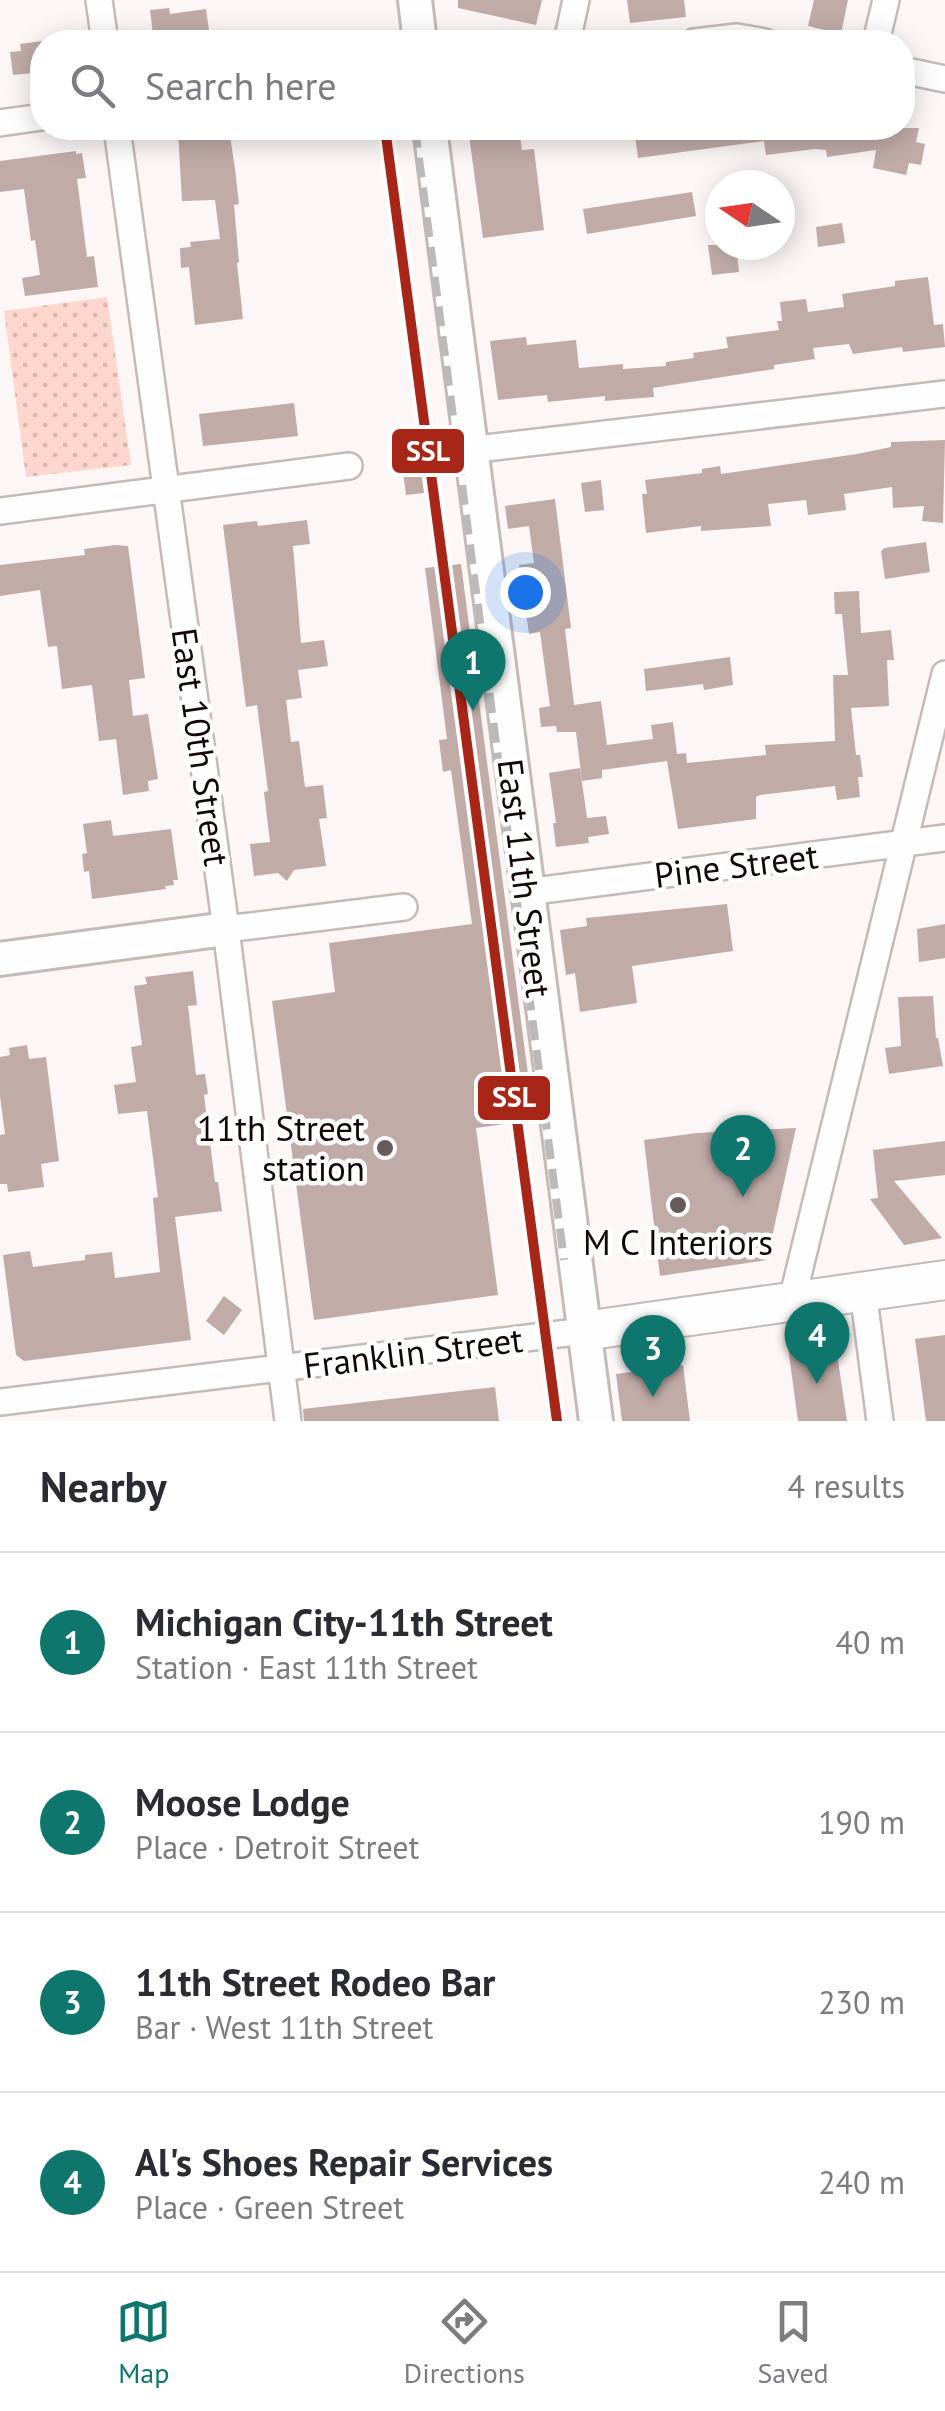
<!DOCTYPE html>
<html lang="en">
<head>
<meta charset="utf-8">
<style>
	body { margin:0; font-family:"PT Sans",sans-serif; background:#f7f7f7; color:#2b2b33 }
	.compass { position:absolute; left:705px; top:170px; width:90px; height:90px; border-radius:50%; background:#fff; box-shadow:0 5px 25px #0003; rotate:283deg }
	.you { position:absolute; left:525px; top:592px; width:35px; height:35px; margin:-25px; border:8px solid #fff; border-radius:50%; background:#1a73e8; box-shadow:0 0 0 15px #1a73e833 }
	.badge { display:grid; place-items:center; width:65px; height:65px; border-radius:50%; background:#0f766e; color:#fff; font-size:32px; font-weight:700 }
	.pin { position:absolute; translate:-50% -82px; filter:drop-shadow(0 2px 5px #0008) }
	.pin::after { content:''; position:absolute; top:52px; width:35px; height:30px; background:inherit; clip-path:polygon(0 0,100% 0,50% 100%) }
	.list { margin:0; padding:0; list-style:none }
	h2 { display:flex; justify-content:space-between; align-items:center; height:130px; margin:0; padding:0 40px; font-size:42px }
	h2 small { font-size:32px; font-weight:400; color:#7c7c81 }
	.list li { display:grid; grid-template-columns:65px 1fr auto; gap:30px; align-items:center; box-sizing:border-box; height:180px; padding:0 40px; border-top:2px solid #e1e1e2 }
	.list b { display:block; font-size:38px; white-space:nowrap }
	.list p { margin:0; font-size:32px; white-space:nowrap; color:#7c7c81 }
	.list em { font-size:32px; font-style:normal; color:#7c7c81 }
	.icon { flex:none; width:55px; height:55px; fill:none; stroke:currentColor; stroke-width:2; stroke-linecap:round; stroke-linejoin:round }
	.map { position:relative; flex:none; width:945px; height:1421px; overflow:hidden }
	.search { position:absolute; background:#fff; box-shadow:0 5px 25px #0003; left:30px; right:30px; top:30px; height:110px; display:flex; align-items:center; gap:25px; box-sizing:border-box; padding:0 35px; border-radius:40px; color:#7c7c81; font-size:38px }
	.sheet { height:850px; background:#fff }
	nav { display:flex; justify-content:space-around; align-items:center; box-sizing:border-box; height:140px; border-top:2px solid #e1e1e2; background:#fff; font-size:28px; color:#7c7c81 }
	nav a { display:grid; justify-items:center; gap:5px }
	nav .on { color:#0f766e }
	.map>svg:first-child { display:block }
	.grass { fill:url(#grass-dots) }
	.building { fill:#c0aba7 }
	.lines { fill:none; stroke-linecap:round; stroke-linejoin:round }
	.minor-casing { stroke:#c4bbb9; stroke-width:30 }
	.tertiary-casing { stroke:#c4bbb9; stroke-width:38 }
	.secondary-casing { stroke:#c4bbb9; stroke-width:42 }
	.minor { stroke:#fffefe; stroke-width:25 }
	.tertiary { stroke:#fffefe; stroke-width:32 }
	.secondary { stroke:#fffefe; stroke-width:38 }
	.rail { stroke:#bbb9b9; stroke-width:8; stroke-dasharray:20 10; stroke-linecap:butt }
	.rail-1-casing { stroke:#fff; stroke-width:18 }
	.rail-1 { stroke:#a82618; stroke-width:10 }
	.poi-dot { fill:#655c5a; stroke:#fff; stroke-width:4 }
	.labels { text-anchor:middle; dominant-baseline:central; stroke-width:9; stroke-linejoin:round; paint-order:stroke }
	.street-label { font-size:35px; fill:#140806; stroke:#fff }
	.poi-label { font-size:35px; fill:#140806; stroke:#fff; text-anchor:end }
	.line-badge { stroke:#fff; stroke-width:4 }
	.badge-label { font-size:28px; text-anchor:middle; font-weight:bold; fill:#fff }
</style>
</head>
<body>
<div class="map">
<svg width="945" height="1421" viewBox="0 0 945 1421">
	<defs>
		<pattern id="grass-dots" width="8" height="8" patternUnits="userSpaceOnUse" patternTransform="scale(2.5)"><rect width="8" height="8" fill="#fdd7ce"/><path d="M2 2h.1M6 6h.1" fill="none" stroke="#d8b7af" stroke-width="1.8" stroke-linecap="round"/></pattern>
	</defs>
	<rect width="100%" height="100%" fill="#fcf7f6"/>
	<path class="grass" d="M 107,297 L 131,465 L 26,477 L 4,311 Z"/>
	<path class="building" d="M 458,0 L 542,0 L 536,25 L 458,8 Z
		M 627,0 L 684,0 L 686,17 L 630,23 Z
		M 814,0 L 848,0 L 841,34 L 808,26 Z
		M 169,8 L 170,14 L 206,9 L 210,37 L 154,42 L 150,10 Z
		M 42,41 L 42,66 L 33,68 L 33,73 L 13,75 L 10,52 L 21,51 L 20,44 Z
		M 219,128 L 220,136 L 230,135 L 235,169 L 239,204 L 234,205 L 239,262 L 237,263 L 243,319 L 195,325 L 189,267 L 181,268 L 180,248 L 191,247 L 190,242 L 220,239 L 215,200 L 182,201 L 178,132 Z
		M 468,128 L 519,128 L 522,150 L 534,149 L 544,230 L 483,238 Z
		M 634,128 L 919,128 L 916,142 L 925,144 L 921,165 L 909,163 L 906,175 L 873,168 L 876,150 L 827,157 L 826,150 L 815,149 L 766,155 L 764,141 L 638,158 Z
		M 76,151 L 76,154 L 82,153 L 86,178 L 77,179 L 87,257 L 94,256 L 98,287 L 25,296 L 22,278 L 40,275 L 35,240 L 31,241 L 24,189 L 0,192 L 0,161 Z
		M 692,192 L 696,216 L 587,234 L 583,209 Z
		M 842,223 L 845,243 L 818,247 L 816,227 Z
		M 708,245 L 736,245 L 739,272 L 712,275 Z
		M 928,277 L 934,325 L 943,324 L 945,347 L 903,352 L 902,347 L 853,354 L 849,344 L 813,348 L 815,359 L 774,365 L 774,369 L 653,388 L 654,397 L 605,401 L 605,396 L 548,402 L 547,395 L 498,400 L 490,341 L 526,337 L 527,345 L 576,340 L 579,368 L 623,364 L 623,369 L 666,366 L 666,362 L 694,358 L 693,353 L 728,348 L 726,337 L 779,330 L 777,321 L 782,321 L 780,302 L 806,299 L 808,312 L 844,307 L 842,294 L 895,286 L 895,281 Z
		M 294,403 L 298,436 L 203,446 L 199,414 Z
		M 945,440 L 943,523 L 922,521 L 924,506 L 893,508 L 892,487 L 844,494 L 846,510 L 808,515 L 806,500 L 768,504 L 771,526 L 701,531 L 701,526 L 646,533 L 642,494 L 647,494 L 645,480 L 702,473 L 702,469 L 720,466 L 721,474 L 857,454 L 891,447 L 891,442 Z
		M 420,462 L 424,493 L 406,495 L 402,464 Z
		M 601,480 L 604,510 L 585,512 L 581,483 Z
		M 555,499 L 571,628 L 565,629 L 574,705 L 601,701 L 607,745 L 653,739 L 651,725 L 673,722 L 677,754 L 686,753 L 687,763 L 766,755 L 765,745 L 835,741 L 833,675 L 848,675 L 842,614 L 835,614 L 834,592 L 859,591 L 861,633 L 891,630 L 894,660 L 887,660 L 889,706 L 851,708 L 856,755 L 860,755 L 863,777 L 858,777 L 860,797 L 837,800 L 835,786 L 760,795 L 756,797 L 756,819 L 678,829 L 667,761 L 602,770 L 602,778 L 582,781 L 576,732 L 557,732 L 556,726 L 541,727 L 539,708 L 550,706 L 540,632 L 529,634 L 519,565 L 534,563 L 529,526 L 508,529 L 505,506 Z
		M 307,520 L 310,544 L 293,546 L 301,643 L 324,640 L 328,666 L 298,670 L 302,698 L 286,700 L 291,742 L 299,741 L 305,787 L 323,785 L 327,818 L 319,819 L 326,866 L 294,870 L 287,881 L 278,873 L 254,876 L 250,844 L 270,842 L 264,792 L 268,791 L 257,705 L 246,707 L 223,525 L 257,521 L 258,526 Z
		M 926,542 L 930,572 L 885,579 L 881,551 L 884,548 Z
		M 115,545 L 128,546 L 145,678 L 129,680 L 133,716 L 148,714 L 158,779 L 148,781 L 149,791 L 123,795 L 116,739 L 99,741 L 92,685 L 62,689 L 57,646 L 48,647 L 40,590 L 0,596 L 0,565 L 85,555 L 84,549 Z
		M 461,564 L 534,1120 L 476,1128 L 498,1295 L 314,1320 L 272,1001 L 335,992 L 329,943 L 472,924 L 451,770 L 443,772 L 439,740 L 447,739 L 425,568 Z
		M 730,657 L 733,685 L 704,690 L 703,684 L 646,691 L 644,669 Z
		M 580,768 L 587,818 L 606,816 L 609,834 L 588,837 L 589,843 L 556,847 L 553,823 L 556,823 L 549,773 Z
		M 111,820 L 113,836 L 171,829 L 178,880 L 173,880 L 174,885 L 165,886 L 166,889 L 92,899 L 89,871 L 84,872 L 82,854 L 87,853 L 83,824 Z
		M 727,904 L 733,951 L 632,966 L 637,1003 L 580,1012 L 575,973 L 566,975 L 560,930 L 587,926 L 586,918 Z
		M 945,924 L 945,958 L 919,962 L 917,929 Z
		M 193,971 L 197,1005 L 188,1006 L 196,1075 L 205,1074 L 208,1094 L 204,1095 L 215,1182 L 218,1182 L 222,1211 L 175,1217 L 191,1340 L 24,1361 L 16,1355 L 3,1255 L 30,1251 L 33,1267 L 85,1260 L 85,1255 L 112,1252 L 115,1278 L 160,1272 L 153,1198 L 158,1197 L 147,1111 L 118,1114 L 114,1085 L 136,1082 L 131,1047 L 142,1045 L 134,986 L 147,984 L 145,977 Z
		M 933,996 L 936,1038 L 938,1038 L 943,1066 L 889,1074 L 885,1048 L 901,1046 L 898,997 Z
		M 27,1045 L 29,1059 L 46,1057 L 59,1161 L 41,1164 L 44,1187 L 8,1192 L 7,1184 L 0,1184 L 0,1135 L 5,1134 L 0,1096 L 0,1057 L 10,1055 L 9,1048 Z
		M 796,1128 L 767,1260 L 660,1276 L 644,1140 L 697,1133 Z
		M 945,1141 L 945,1175 L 894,1181 L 942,1238 L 904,1245 L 870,1199 L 878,1198 L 873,1150 Z
		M 224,1296 L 242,1310 L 224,1335 L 206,1321 Z
		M 945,1335 L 945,1421 L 926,1421 L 915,1339 Z
		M 835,1340 L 847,1421 L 798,1421 L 788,1347 Z
		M 683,1365 L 690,1421 L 622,1421 L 616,1374 Z
		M 495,1387 L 499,1421 L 304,1421 L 303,1409 Z"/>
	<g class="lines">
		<defs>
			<path id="minor" d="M 99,0 L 105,42
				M 567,42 L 576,0
				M 694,42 L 737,37 L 765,42
				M 876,42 L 886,0
				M 902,70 L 945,79
				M 0,123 L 42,117
				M 117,128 L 226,929 L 288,1421
				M 469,450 L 945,394
				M 0,511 L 349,466
				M 527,892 L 945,838
				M 226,929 L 404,907
				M 863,1291 L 880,1421
				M 792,1300 L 945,674
				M 0,1402 L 584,1331"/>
			<path id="tertiary" d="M 415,0 L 420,42
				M 430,128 L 596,1421
				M 0,959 L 226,929"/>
			<path id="secondary" d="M 584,1331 L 945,1280"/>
		</defs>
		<use href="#minor" class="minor-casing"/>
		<use href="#tertiary" class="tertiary-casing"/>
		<use href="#secondary" class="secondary-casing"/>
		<use href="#minor" class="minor"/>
		<use href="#tertiary" class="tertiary"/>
		<use href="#secondary" class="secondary"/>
		<path class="rail" d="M 385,128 L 535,1264
			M 415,128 L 564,1260"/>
		<defs>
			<path id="rail-1" d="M 385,128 L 557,1421"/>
		</defs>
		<use href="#rail-1" class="rail-1-casing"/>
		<use href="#rail-1" class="rail-1"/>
	</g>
	<g class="poi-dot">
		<circle cx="385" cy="1148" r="10"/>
		<circle cx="678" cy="1205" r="10"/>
	</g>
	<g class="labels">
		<g class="street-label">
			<text transform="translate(201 747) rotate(82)">East 10th Street</text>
			<text transform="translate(736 865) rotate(-7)">Pine Street</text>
			<text transform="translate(525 878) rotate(83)">East 11th Street</text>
			<text transform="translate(413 1352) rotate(-7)">Franklin Street</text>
		</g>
		<g class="poi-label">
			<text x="365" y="1128">11th Street<tspan x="365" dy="40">station</tspan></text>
			<text x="678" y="1242" text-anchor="middle">M C Interiors</text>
		</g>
	</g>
	<g class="line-badge">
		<rect x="390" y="427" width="76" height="48" rx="10" fill="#a82618"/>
		<rect x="476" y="1074" width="76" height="48" rx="10" fill="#a82618"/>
	</g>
	<g class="badge-label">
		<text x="428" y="461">SSL</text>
		<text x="514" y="1107">SSL</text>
	</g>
</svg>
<svg class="compass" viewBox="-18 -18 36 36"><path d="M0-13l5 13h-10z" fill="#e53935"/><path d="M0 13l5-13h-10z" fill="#7c7c81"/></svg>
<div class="you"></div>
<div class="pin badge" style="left:473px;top:711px">1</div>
<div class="pin badge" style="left:743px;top:1197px">2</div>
<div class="pin badge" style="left:653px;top:1397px">3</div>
<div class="pin badge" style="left:817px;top:1384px">4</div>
<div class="search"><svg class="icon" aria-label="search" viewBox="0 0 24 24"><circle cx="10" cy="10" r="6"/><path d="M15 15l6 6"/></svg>Search here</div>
</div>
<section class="sheet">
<h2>Nearby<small>4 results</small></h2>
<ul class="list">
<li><span class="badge">1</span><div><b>Michigan City-11th Street</b><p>Station · East 11th Street</p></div><em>40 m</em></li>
<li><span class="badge">2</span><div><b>Moose Lodge</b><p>Place · Detroit Street</p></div><em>190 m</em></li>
<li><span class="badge">3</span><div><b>11th Street Rodeo Bar</b><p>Bar · West 11th Street</p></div><em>230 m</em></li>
<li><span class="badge">4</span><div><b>Al's Shoes Repair Services</b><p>Place · Green Street</p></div><em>240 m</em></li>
</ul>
</section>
<nav>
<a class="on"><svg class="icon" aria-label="map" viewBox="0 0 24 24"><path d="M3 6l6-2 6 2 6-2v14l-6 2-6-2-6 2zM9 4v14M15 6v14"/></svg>Map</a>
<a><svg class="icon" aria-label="directions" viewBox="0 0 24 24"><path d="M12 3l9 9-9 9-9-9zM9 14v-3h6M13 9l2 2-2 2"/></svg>Directions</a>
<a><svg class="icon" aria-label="saved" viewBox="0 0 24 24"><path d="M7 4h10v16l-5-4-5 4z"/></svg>Saved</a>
</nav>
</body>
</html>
